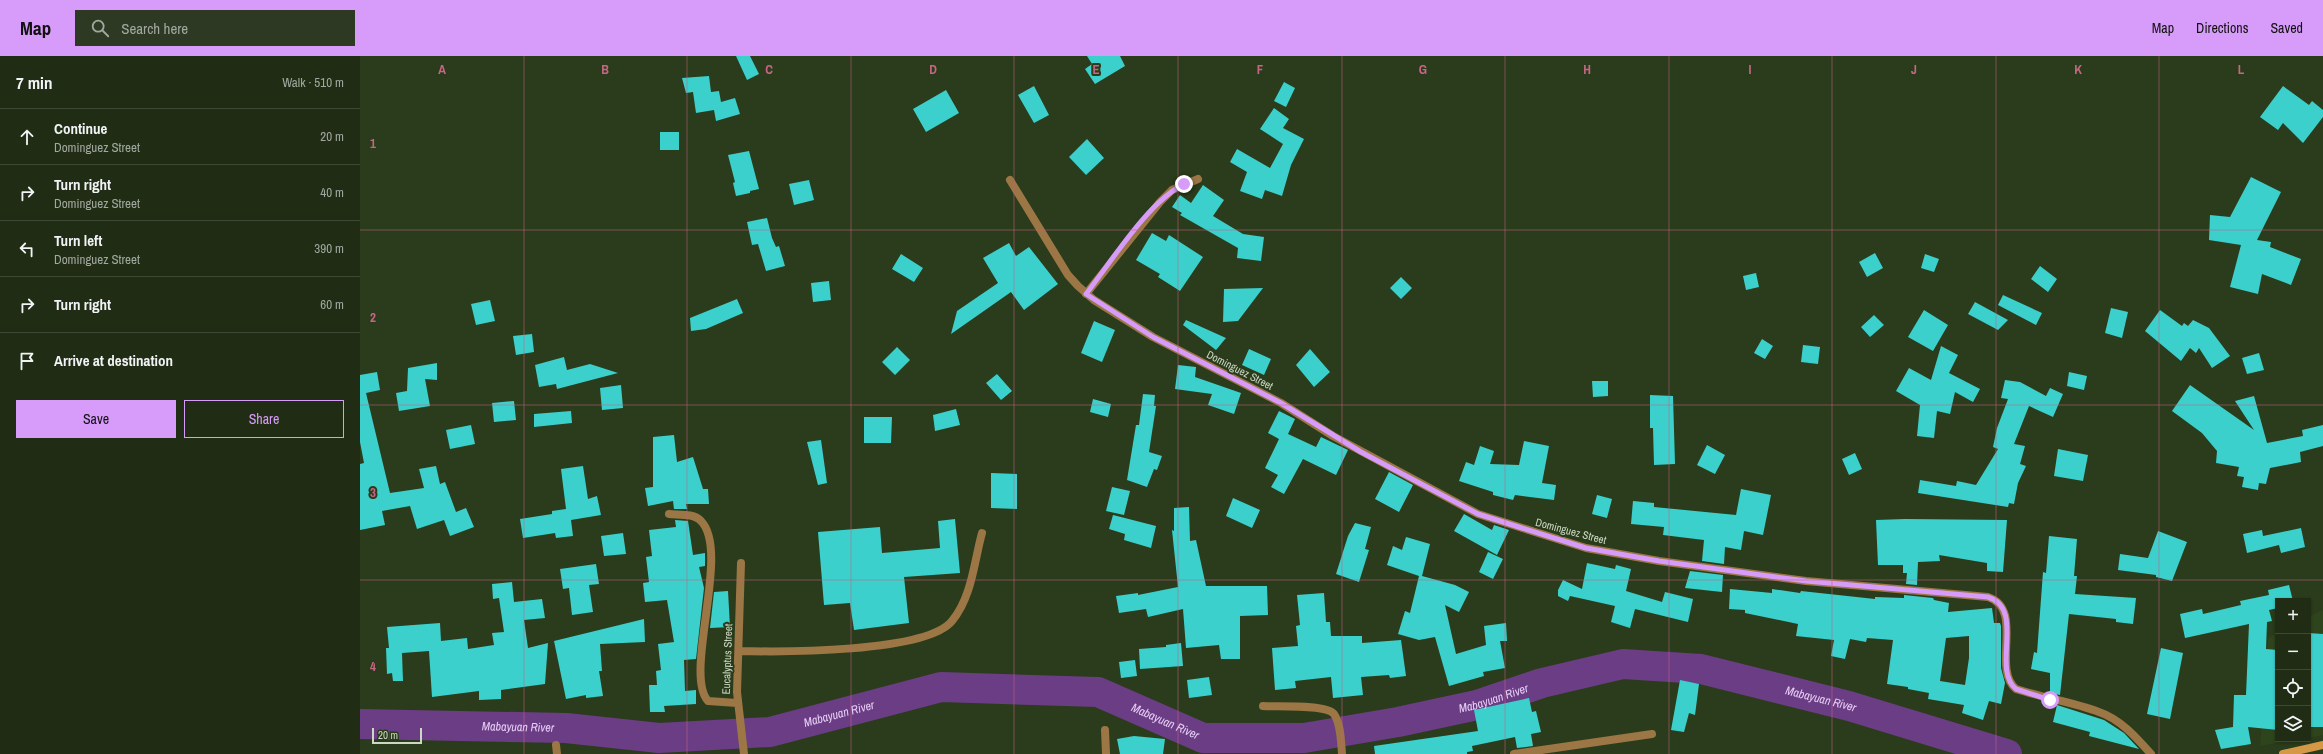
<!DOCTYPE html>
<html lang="en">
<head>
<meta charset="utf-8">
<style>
	body { margin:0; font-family:"Archivo Narrow",sans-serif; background:#2d3922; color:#f1f3f6 }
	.controls { position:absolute; right:12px; bottom:12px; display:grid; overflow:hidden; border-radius:0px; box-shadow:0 1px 3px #0004 }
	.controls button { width:36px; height:36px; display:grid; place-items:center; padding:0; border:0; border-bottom:1px solid #3d4934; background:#202d14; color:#f1f3f6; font:20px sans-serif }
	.scale { position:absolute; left:12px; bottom:10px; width:50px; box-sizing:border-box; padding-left:4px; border:2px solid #ccd8c4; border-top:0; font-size:11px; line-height:14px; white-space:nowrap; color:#ccd8c4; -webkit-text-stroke:3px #2a3c1b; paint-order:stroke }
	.stop { position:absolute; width:12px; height:12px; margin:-9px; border:3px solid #d79bf9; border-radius:50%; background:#fff }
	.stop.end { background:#d79bf9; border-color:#fff; box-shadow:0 1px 4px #0008 }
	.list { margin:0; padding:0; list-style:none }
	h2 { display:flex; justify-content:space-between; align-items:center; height:52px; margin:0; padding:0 16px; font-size:17px }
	h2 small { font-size:13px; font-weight:400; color:#a2a8a0 }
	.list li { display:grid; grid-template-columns:26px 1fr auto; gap:12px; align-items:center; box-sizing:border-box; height:56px; padding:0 16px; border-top:1px solid #3d4934 }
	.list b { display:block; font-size:15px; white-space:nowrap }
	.list p { margin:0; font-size:13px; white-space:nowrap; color:#a2a8a0 }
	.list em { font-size:13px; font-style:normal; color:#a2a8a0 }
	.actions { display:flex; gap:8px; padding:12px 16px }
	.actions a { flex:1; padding:9px 0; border:1px solid #d79bf9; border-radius:0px; text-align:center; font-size:14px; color:#d79bf9 }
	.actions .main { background:#d79bf9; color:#111 }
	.icon { flex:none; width:22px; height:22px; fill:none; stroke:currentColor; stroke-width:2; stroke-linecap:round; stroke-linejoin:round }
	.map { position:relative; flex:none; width:1963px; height:698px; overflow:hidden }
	header { display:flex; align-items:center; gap:24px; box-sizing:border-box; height:56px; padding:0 20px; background:#d79bf9; color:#111 }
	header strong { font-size:19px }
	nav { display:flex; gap:22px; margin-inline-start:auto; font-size:14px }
	.search { width:280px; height:36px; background:#2d3922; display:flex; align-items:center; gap:10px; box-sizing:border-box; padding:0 14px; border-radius:0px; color:#a2a8a0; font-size:15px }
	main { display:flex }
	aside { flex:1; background:#202d14 }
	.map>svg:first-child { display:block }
	.built { fill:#2e441c }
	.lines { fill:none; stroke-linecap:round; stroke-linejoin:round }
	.river { stroke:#6b3d84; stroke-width:30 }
	.building { fill:#3cd0cc; fill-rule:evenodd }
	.minor { stroke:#9c7645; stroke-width:8 }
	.secondary { stroke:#d59946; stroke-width:8 }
	.route { stroke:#d79bf9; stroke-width:5 }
	.grid { fill:none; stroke:#c66585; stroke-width:1; stroke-opacity:0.55 }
	.labels { text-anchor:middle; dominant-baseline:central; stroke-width:4; stroke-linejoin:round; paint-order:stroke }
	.street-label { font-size:11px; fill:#ccd8c4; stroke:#2a3c1b }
	.water-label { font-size:12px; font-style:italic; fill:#e7cef6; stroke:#2a3c1b }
	.grid-label { font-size:13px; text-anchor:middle; font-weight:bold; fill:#c66585; stroke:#2a3c1b; stroke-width:4; stroke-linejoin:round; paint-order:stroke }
</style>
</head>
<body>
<header>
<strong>Map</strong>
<div class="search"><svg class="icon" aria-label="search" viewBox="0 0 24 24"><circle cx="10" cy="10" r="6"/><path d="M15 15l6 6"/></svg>Search here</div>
<nav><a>Map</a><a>Directions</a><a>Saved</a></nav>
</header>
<main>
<aside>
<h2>7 min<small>Walk · 510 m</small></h2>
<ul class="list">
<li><svg class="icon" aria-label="ahead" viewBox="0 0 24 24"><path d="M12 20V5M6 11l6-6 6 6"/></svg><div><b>Continue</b><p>Dominguez Street</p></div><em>20 m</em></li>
<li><svg class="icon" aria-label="right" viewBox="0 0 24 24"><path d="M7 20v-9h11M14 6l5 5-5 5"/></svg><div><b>Turn right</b><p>Dominguez Street</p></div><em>40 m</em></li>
<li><svg class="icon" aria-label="left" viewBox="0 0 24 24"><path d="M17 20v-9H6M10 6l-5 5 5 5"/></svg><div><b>Turn left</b><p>Dominguez Street</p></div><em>390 m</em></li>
<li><svg class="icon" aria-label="right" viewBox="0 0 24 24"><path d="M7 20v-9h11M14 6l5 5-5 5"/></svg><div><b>Turn right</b></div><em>60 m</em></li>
<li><svg class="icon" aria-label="arrive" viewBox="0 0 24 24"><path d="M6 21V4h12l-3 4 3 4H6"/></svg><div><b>Arrive at destination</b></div></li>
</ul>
<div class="actions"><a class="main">Save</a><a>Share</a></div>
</aside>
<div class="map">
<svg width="1963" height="698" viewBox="0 0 1963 698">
	<rect width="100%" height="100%" fill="#2a3c1b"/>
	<path class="built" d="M 1963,554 L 1963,679 L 1948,682 L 1948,561 Z
		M 1918,577 L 1918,683 L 1941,683 L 1900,690 L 1908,582 Z"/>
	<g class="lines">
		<path class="river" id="s1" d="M 0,668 L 206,672 L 299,682 L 410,676 L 581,631 L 738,636 L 843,682 L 944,682 L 1038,666 L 1117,649 L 1182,627 L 1263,608 L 1341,613 L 1489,650 L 1647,698"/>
	</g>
	<path class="building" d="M 376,0 L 390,0 L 399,18 L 387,24 Z
		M 727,0 L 760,0 L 765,10 L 735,28 L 725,13 L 732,8 Z
		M 349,20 L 351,36 L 359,35 L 361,46 L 375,42 L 380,58 L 356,65 L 354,54 L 336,57 L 333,36 L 326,37 L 322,22 Z
		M 924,26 L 935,32 L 926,51 L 914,45 Z
		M 674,30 L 689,59 L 674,67 L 658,39 Z
		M 1923,30 L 1949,49 L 1952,45 L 1963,54 L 1963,61 L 1943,87 L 1923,67 L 1918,74 L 1900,61 Z
		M 586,34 L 599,57 L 566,76 L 553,53 Z
		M 914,52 L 929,63 L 923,72 L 944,83 L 931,109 L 922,140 L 905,134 L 902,143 L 880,135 L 887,116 L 870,106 L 877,93 L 910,112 L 923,88 L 900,73 Z
		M 300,76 L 319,76 L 319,94 L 300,94 Z
		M 727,83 L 744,102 L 726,119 L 709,101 Z
		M 389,95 L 399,133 L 390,135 L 390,137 L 376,140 L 373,127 L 375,126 L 368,99 Z
		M 1891,121 L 1921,136 L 1897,184 L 1911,186 L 1910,191 L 1941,203 L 1931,229 L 1902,218 L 1898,238 L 1870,231 L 1881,189 L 1849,184 L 1850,159 L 1870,161 Z
		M 449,124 L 454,144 L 434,149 L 429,128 Z
		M 843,129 L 864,144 L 853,160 L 883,178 L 904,181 L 901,205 L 877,202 L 878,192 L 820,159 L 822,157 L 812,151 L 820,139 L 831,147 Z
		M 407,162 L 412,182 L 416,191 L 419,190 L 425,210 L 406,215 L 398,188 L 392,189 L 387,166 Z
		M 792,177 L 806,185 L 809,179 L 843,201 L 820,235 L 798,221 L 800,218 L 776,204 Z
		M 649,187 L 656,200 L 669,191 L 698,228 L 664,254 L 651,236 L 591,278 L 597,255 L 638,227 L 623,202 Z
		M 1515,197 L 1523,212 L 1507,221 L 1499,206 Z
		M 541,198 L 563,212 L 554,226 L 532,213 Z
		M 1565,198 L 1579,203 L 1574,216 L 1561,212 Z
		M 1680,210 L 1697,223 L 1688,236 L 1671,223 Z
		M 1396,217 L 1399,231 L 1386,234 L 1383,220 Z
		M 1041,221 L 1052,232 L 1041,243 L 1030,232 Z
		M 469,225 L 471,244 L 453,246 L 451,227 Z
		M 903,232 L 878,265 L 863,266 L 864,233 Z
		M 1643,239 L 1682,257 L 1676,269 L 1638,249 Z
		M 377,243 L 383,257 L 346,273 L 331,275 L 330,262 Z
		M 130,244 L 135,265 L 116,269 L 111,248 Z
		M 1615,246 L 1648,264 L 1638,274 L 1608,258 Z
		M 1751,252 L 1768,256 L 1762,282 L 1745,277 Z
		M 1564,254 L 1588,269 L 1573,295 L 1548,281 Z
		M 1800,254 L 1822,270 L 1824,267 L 1828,270 L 1833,264 L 1849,272 L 1870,300 L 1852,312 L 1839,292 L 1836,297 L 1830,292 L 1821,305 L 1785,275 Z
		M 1514,259 L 1524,269 L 1510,281 L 1501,271 Z
		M 826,264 L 866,282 L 856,294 L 823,269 Z
		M 734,265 L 755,274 L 742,306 L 721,297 Z
		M 172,278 L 174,296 L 156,299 L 153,280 Z
		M 1402,283 L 1413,290 L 1405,303 L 1394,297 Z
		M 1443,289 L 1460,291 L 1458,308 L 1441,306 Z
		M 1581,290 L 1598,299 L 1589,317 L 1620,333 L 1613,346 L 1595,336 L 1590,358 L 1577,355 L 1574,382 L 1557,380 L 1560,349 L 1536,335 L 1549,312 L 1571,324 Z
		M 537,291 L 550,304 L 535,319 L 522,306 Z
		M 889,293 L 911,303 L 904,319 L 882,309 Z
		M 950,293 L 970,316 L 954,331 L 936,309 Z
		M 1899,297 L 1904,314 L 1887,318 L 1882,302 Z
		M 204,301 L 207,314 L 230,308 L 258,317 L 197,333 L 196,328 L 179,331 L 175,309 Z
		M 77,307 L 77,324 L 65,323 L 70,350 L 39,355 L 36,337 L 47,335 L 48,312 Z
		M 818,309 L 836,311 L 835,321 L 881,337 L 874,358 L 848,349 L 852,338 L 815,333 Z
		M 17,316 L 20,334 L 6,337 L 30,437 L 64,432 L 59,413 L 76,410 L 80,428 L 85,426 L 96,456 L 106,452 L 114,471 L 90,480 L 84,464 L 57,473 L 50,450 L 22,455 L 25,469 L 0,474 L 0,408 L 4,407 L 0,386 L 0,319 Z
		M 1709,316 L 1727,320 L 1724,334 L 1707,330 Z
		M 637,318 L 652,335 L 641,344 L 626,327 Z
		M 1645,324 L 1660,326 L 1686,340 L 1690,332 L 1703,338 L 1693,361 L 1669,350 L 1654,388 L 1665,390 L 1660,408 L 1666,410 L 1658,427 L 1654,448 L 1649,447 L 1648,451 L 1558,437 L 1560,424 L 1596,430 L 1597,425 L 1616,429 L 1638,393 L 1633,391 L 1637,372 L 1648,343 L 1641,342 Z
		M 1232,325 L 1248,325 L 1248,340 L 1233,341 Z
		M 261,329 L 263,352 L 242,354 L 240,332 Z
		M 1830,329 L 1894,374 L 1875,345 L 1894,340 L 1907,387 L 1943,380 L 1942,374 L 1963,369 L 1963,390 L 1940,396 L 1941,406 L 1910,412 L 1906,428 L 1899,427 L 1898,434 L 1882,431 L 1884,421 L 1877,420 L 1879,411 L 1856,407 L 1857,395 L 1842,377 L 1812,355 Z
		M 783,338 L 795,339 L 794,350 L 796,350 L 789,396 L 802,400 L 797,414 L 794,413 L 787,431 L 767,424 L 776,369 L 779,369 Z
		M 1290,339 L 1313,340 L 1315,408 L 1294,409 L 1293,372 L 1290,372 Z
		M 733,343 L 751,348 L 748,361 L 730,356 Z
		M 154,345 L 156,364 L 134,366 L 132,347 Z
		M 596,353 L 600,369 L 575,375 L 573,359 Z
		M 211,355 L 212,367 L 174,371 L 174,358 Z
		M 919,355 L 935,363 L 928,378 L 956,391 L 961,381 L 988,394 L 976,419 L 943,403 L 924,438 L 911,431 L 918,419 L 905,412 L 919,383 L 908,377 Z
		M 504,361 L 532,361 L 531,387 L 504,387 Z
		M 111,369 L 115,388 L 90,393 L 86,374 Z
		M 314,379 L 317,406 L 333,401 L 343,433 L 348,433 L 349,448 L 326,448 L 327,453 L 314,453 L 313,445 L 288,450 L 285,432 L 293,431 L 293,381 Z
		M 461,384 L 467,427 L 458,429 L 447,386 Z
		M 1164,385 L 1189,390 L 1182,427 L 1196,429 L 1194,444 L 1155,439 L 1153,444 L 1133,439 L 1133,436 L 1099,425 L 1106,406 L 1114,409 L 1120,390 L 1134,395 L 1130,408 L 1159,409 Z
		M 1347,389 L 1365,399 L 1355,418 L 1337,409 Z
		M 1698,393 L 1728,399 L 1723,425 L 1694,420 Z
		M 1495,397 L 1502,413 L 1489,419 L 1482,403 Z
		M 223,410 L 228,443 L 237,440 L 241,459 L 211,464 L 213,480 L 196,482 L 195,477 L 163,482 L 160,463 L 192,458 L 192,455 L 206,453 L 201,413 Z
		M 1029,416 L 1053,429 L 1039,456 L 1015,443 Z
		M 631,417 L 657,418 L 657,453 L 631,452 Z
		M 752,431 L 770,435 L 764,459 L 746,455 Z
		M 1381,433 L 1411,439 L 1403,479 L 1384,475 L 1381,494 L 1365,491 L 1364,508 L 1342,505 L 1344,484 L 1303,479 L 1304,471 L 1271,468 L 1273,445 L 1294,447 L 1294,451 L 1376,459 Z
		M 1237,439 L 1252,443 L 1247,462 L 1232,458 Z
		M 873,442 L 900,454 L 892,472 L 866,460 Z
		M 829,451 L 830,485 L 836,484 L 846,530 L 907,530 L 908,559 L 880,560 L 880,603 L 861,603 L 859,589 L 826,592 L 823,553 L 788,561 L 786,553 L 759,557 L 756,540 L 778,537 L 778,539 L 818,531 L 812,474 L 814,475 L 814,452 Z
		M 1104,458 L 1132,474 L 1134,469 L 1149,474 L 1137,499 L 1094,475 Z
		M 753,459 L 796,470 L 791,492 L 764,484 L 765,478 L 749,473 Z
		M 595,463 L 600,517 L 544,521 L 549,567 L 494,574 L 490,547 L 464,549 L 458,476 L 520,471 L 522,497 L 580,492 L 578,465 Z
		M 1545,463 L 1647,464 L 1643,516 L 1627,515 L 1627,507 L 1579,499 L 1580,505 L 1558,506 L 1557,529 L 1546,528 L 1547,517 L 1543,517 L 1543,509 L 1518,509 L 1516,464 Z
		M 315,464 L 328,465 L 333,499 L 345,497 L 345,510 L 339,511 L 344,532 L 336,603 L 324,604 L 325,635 L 336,634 L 336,648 L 304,650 L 305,656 L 290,656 L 289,629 L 297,629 L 296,615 L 301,614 L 298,588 L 314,586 L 307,544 L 285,546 L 283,527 L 289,526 L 286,501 L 292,500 L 289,474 L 316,471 Z
		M 995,467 L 1011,471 L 1005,493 L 1009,494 L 999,526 L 976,518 L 988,480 Z
		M 1941,472 L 1945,491 L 1921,497 L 1919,489 L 1887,497 L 1883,478 L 1902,474 L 1903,480 Z
		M 1798,475 L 1827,486 L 1812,525 L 1796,521 L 1796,519 L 1758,514 L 1760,498 L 1788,502 Z
		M 263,477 L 266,498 L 244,500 L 241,480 Z
		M 1689,480 L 1717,483 L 1714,520 L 1717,520 L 1715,538 L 1776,542 L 1773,568 L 1756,566 L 1756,563 L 1709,558 L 1700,639 L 1690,637 L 1690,617 L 1671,613 L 1674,596 L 1677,597 L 1683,516 L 1686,517 Z
		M 1046,481 L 1070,488 L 1062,520 L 1095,529 L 1109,536 L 1099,556 L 1085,549 L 1096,598 L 1126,589 L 1124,570 L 1146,567 L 1147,585 L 1140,585 L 1145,612 L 1123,616 L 1124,620 L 1089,630 L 1075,581 L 1059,584 L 1038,578 L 1045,555 L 1050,557 L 1059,520 L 1027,509 L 1033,490 L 1042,494 Z
		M 1128,496 L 1143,503 L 1133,523 L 1119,516 Z
		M 1227,507 L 1255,513 L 1256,509 L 1271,513 L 1266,535 L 1302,546 L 1305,536 L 1333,543 L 1328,566 L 1275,553 L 1270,572 L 1251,566 L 1255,550 L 1210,540 L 1208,545 L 1198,540 L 1198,534 L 1203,524 L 1222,533 Z
		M 236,508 L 239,528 L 229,529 L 233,556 L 212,559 L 209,532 L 203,533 L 200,513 Z
		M 1330,515 L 1363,519 L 1362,536 L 1325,532 Z
		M 152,526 L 154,546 L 182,543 L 185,562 L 164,564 L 168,592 L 188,587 L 185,628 L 141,634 L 141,643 L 119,644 L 119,635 L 72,641 L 69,595 L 42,597 L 43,625 L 33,625 L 32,617 L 27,618 L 26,592 L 29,592 L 27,571 L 80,567 L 81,585 L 107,582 L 108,593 L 134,589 L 132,577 L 144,576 L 139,542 L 133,543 L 132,528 Z
		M 1929,529 L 1933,545 L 1918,545 L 1918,552 L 1909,554 L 1912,565 L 1907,566 L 1906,593 L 1918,594 L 1918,674 L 1888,671 L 1891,688 L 1861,693 L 1855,674 L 1873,671 L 1874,639 L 1886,639 L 1889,568 L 1825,582 L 1820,558 L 1842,553 L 1843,558 L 1881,549 L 1880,545 L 1909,539 L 1908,534 Z
		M 1370,533 L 1412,537 L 1412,533 L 1440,537 L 1441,535 L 1515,543 L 1515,541 L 1544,542 L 1544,539 L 1573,542 L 1574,544 L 1589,547 L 1588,556 L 1632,552 L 1634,567 L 1640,567 L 1641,570 L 1641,612 L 1645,627 L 1641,648 L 1629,645 L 1623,664 L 1602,657 L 1604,649 L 1568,643 L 1569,637 L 1548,633 L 1548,631 L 1527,628 L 1533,584 L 1507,582 L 1506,586 L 1490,583 L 1485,603 L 1471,600 L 1474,584 L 1436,580 L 1438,568 L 1385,557 L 1385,554 L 1369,553 ZM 1609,580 L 1609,602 L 1605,629 L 1580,625 L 1586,582 Z
		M 368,535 L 370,571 L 350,572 L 354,536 Z
		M 964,537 L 966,566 L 970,566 L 971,580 L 1002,580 L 1002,587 L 1041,584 L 1046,620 L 1030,622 L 1029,619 L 1001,621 L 1003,639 L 973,642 L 971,621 L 935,625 L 936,632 L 915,634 L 912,592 L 938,590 L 936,570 L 940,569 L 937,539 Z
		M 284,563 L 285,586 L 240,588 L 242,615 L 239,615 L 243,640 L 226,642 L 226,639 L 206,643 L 194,585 Z
		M 1948,577 L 1963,578 L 1963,671 L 1948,671 Z
		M 821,587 L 823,610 L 780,613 L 779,593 L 806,591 L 806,589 Z
		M 1801,592 L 1823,597 L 1810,663 L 1787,658 Z
		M 775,604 L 777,620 L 761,622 L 759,606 Z
		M 849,621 L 852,639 L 829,642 L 827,624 Z
		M 1320,624 L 1339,628 L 1335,659 L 1329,657 L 1324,676 L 1311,674 Z
		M 1169,642 L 1172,656 L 1176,655 L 1181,676 L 1171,678 L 1173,690 L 1157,692 L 1155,681 L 1112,690 L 1113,695 L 1107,696 L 1107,698 L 1015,698 L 1014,690 L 1118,675 L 1114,654 Z
		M 1697,649 L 1744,664 L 1764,677 L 1779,693 L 1729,680 L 1730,676 L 1693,666 Z
		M 774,680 L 805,683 L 803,698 L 760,698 L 757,683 Z"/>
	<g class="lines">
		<path class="minor" d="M 650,124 L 708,219 L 718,230 L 734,244 L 793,281 L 921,347 L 973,380 L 1118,458 L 1226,492 L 1299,505 L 1446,525 L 1628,541 C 1665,553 1631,612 1656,633 C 1683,642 1713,646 1739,656 C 1760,663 1776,681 1791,698
			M 726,238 L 800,146 L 812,134 L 838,123
			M 309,458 C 319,459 334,457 341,465 C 371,495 323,618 348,645 L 377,647
			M 381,507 L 377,636 L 384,698
			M 379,595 C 420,596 566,597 592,565 C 612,541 614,506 622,477
			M 903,650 C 916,651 966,648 974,658 C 981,668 981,686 982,698
			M 745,674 L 746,698
			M 196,689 L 197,698
			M 1154,698 L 1292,678"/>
		<path class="secondary" d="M 1923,698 L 1963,689"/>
	</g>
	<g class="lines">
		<path class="route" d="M 824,128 C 787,147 752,205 726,238 L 793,281 L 921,347 L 1001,396 L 1118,458 L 1162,472 L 1226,492 L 1299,505 L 1446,525 L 1628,541 C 1666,553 1631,613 1656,633 L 1690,644"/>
	</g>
	<path class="grid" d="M 164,0 L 164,698M 327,0 L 327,698M 491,0 L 491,698M 654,0 L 654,698M 818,0 L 818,698M 982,0 L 982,698M 1145,0 L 1145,698M 1309,0 L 1309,698M 1472,0 L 1472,698M 1636,0 L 1636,698M 1799,0 L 1799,698M 0,174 L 1963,174M 0,349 L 1963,349M 0,524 L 1963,524"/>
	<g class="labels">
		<g class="street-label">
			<text transform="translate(880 314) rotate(27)">Dominguez Street</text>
			<text transform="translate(1211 475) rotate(15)">Dominguez Street</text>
			<text transform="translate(367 603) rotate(-88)">Eucalyptus Street</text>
		</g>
		<g class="water-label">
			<text stroke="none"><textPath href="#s1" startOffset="1154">Mabayuan River</textPath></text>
			<text stroke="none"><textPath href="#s1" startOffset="1490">Mabayuan River</textPath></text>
			<text stroke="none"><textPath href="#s1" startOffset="482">Mabayuan River</textPath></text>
			<text stroke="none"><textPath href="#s1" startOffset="818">Mabayuan River</textPath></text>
			<text stroke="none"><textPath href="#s1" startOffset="158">Mabayuan River</textPath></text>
		</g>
	</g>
	<g class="grid-label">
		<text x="82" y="18">A</text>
		<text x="245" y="18">B</text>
		<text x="409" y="18">C</text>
		<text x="573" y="18">D</text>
		<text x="736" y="18">E</text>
		<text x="900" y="18">F</text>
		<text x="1063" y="18">G</text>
		<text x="1227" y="18">H</text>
		<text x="1390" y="18">I</text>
		<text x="1554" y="18">J</text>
		<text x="1718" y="18">K</text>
		<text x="1881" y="18">L</text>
		<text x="13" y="92">1</text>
		<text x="13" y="266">2</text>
		<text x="13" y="441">3</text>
		<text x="13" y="615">4</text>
	</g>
</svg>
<div class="controls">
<button>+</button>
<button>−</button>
<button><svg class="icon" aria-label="locate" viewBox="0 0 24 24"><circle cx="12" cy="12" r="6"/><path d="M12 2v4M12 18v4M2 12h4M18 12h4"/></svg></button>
<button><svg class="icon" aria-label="layers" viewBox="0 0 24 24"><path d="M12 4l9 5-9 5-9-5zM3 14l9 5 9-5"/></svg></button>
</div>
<div class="scale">20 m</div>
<div class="stop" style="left:1690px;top:644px"></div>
<div class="stop end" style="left:824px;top:128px"></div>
</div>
</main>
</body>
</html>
